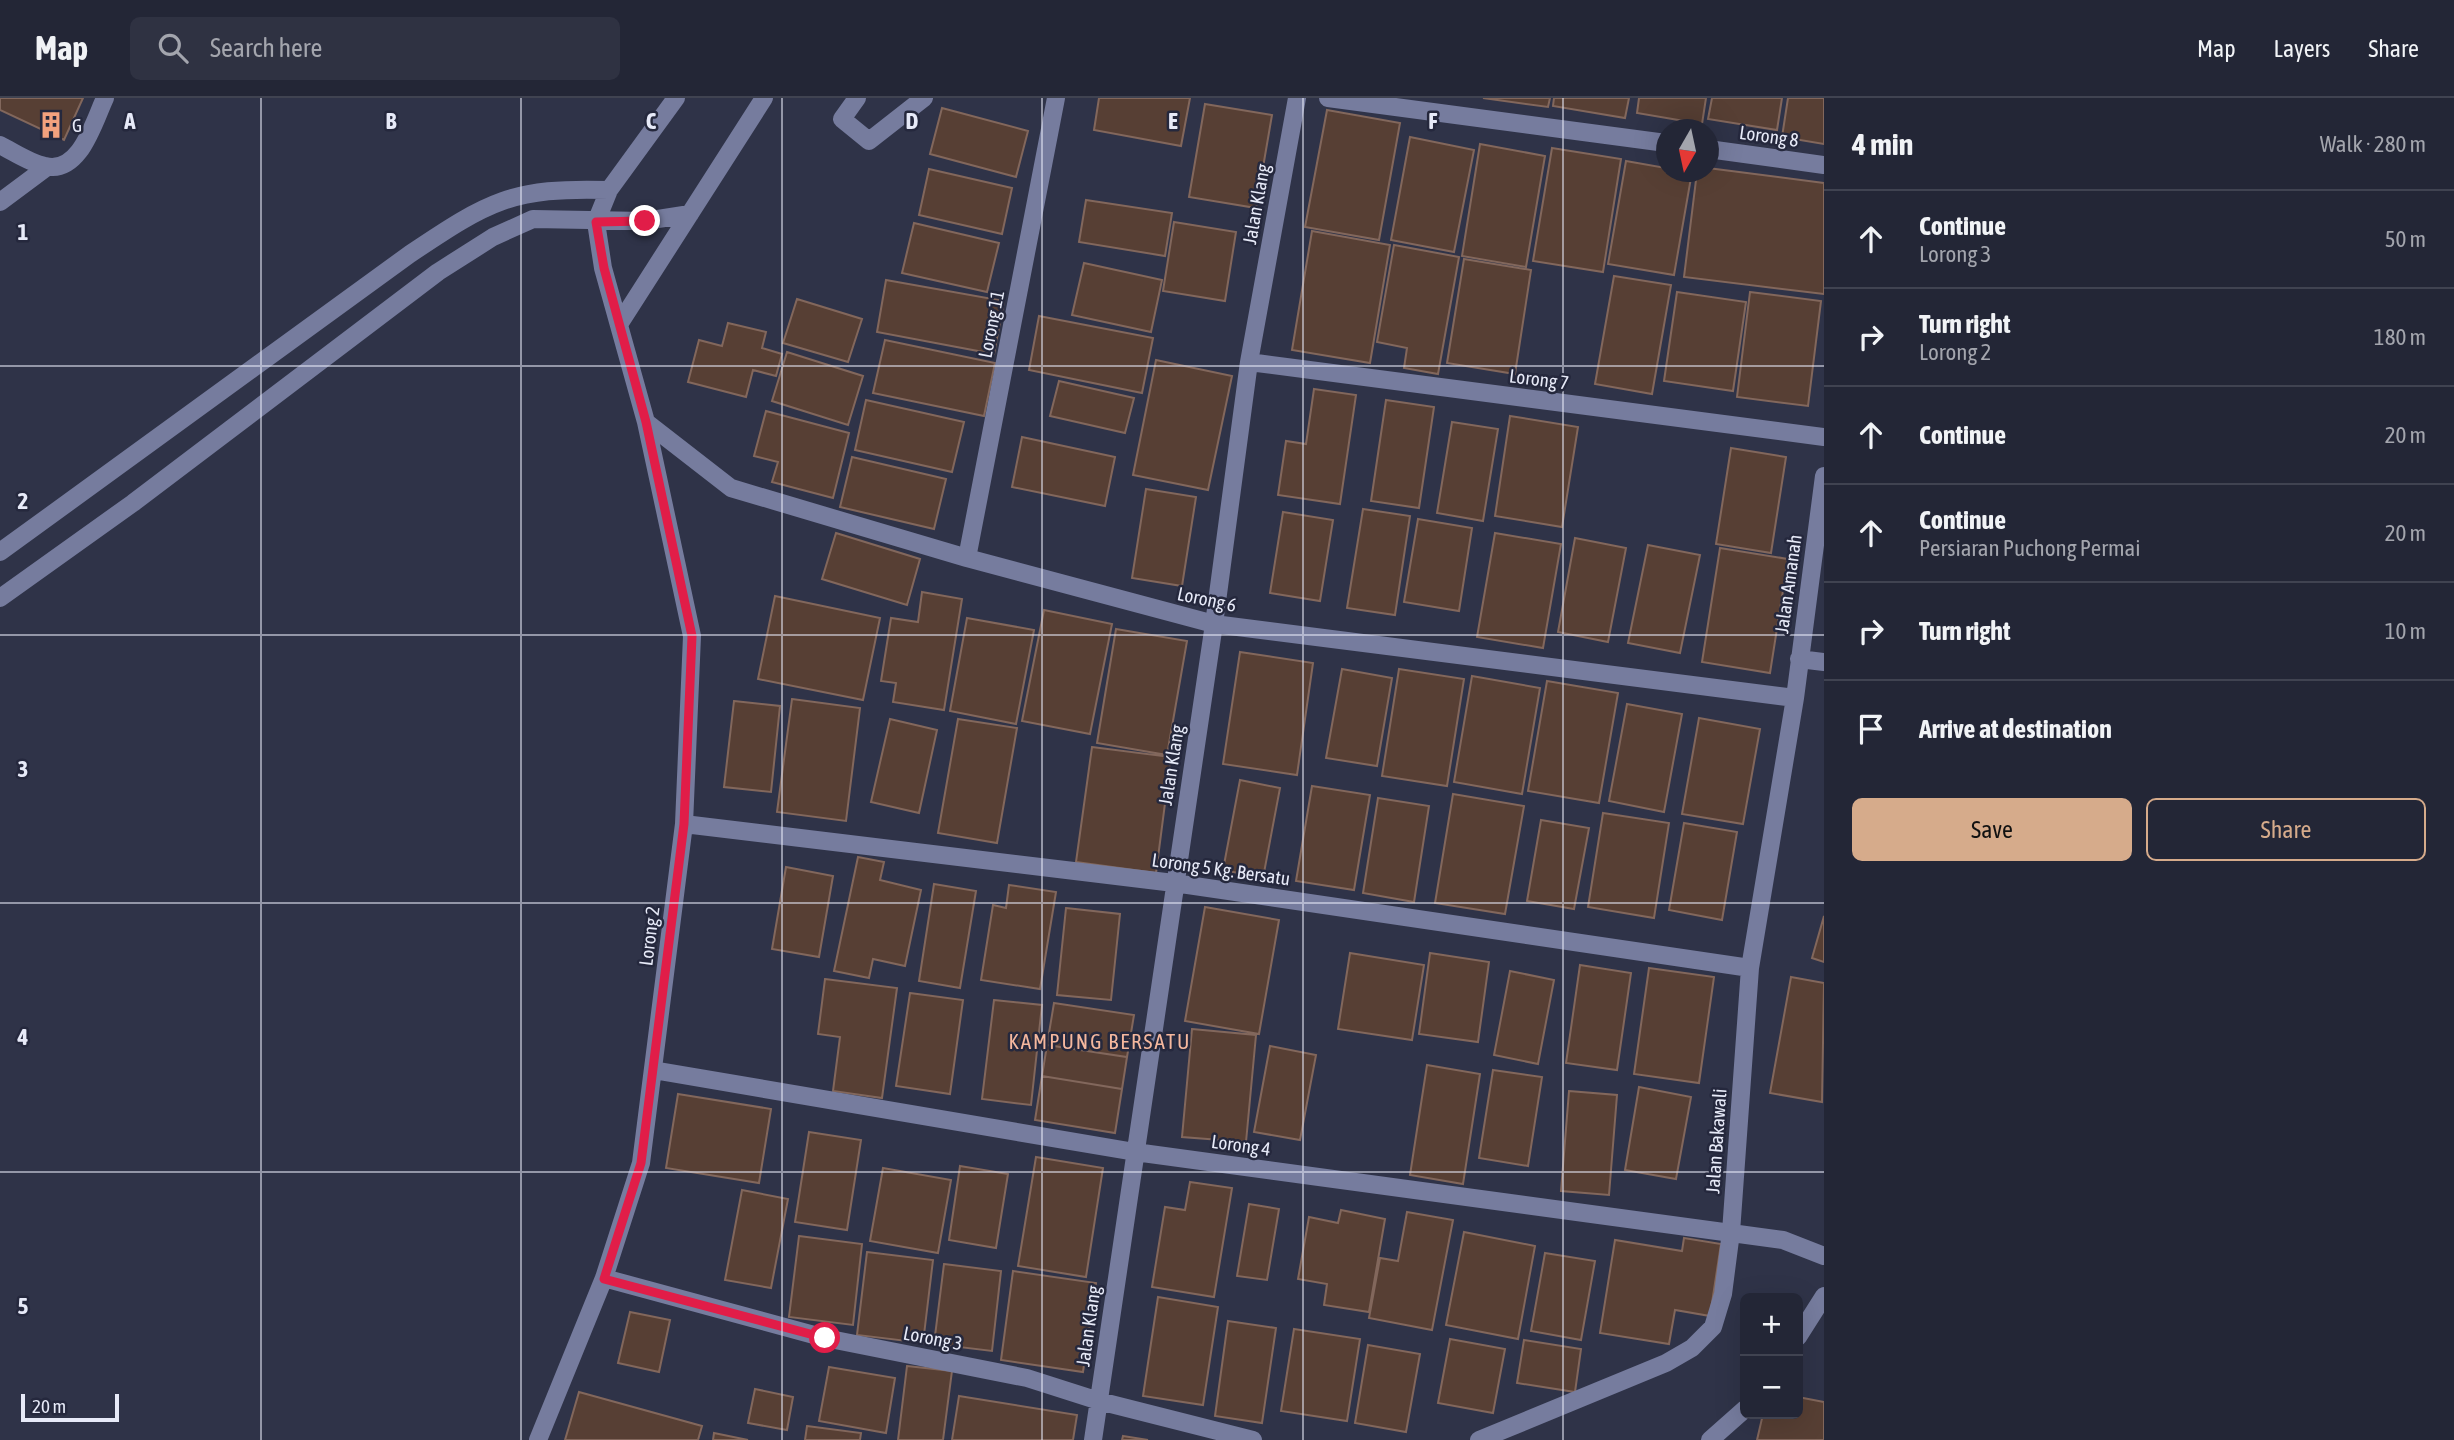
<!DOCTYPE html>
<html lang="en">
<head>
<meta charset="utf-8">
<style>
	body { margin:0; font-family:"Asap Condensed",sans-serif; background:#2f3242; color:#f1f3f6 }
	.controls { position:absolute; right:21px; bottom:21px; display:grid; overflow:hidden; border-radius:10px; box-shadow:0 7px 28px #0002 }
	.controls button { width:63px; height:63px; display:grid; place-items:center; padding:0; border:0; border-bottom:2px solid #404351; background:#232636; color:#f1f3f6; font:35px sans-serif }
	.compass { position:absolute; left:1656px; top:21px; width:63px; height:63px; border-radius:50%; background:#232636; box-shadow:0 7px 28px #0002; rotate:189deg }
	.scale { position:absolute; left:21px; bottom:18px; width:98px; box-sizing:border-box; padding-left:7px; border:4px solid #e7eaf8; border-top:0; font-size:19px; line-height:24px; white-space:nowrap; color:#e7eaf8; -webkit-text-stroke:5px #25283d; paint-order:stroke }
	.stop { position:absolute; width:21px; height:21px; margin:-16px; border:5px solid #e11d48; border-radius:50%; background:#fff }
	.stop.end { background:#e11d48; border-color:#fff; box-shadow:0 2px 7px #0008 }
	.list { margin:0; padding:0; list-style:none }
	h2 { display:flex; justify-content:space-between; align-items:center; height:91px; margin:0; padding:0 28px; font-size:30px }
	h2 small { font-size:23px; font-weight:400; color:#a3a5ad }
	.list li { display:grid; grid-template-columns:46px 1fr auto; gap:21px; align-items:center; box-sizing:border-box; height:98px; padding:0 28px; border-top:2px solid #404351 }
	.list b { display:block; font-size:26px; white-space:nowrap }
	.list p { margin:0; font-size:23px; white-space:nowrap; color:#a3a5ad }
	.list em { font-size:23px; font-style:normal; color:#a3a5ad }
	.actions { display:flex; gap:14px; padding:21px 28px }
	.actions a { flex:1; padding:16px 0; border:2px solid #d6ab8b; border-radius:10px; text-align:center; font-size:24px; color:#d6ab8b }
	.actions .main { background:#d6ab8b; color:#111 }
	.icon { flex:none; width:38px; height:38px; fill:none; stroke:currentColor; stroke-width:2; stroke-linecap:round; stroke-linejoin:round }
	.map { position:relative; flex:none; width:1824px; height:1342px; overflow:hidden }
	header { display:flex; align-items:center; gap:42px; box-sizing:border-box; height:98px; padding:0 35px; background:#232636; border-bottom:2px solid #404351 }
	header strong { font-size:33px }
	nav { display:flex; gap:38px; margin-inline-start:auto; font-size:24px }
	.search { width:490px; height:63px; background:#2f3242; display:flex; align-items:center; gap:18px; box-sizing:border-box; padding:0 24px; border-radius:10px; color:#a3a5ad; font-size:26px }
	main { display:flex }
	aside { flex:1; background:#232636 }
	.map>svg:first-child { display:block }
	.building { fill:#573f34; stroke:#82675c; stroke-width:2 }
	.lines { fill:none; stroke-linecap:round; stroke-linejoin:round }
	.minor { stroke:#767c9e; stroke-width:18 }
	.route { stroke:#e11d48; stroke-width:9 }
	.grid { fill:none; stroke:#e7eaf8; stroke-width:2; stroke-opacity:0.55 }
	.labels { text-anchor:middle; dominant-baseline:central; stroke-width:5; stroke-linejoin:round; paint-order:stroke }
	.poi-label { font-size:19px; fill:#e7eaf8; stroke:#25283d; text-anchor:start }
	.street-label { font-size:19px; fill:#e7eaf8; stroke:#25283d }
	.neighbourhood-label { font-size:21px; letter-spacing:2px; fill:#f5b89e; stroke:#25283d }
	.grid-label { font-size:23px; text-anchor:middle; font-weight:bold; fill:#e7eaf8; stroke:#25283d; stroke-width:5; stroke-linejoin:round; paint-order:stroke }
</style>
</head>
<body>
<header>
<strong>Map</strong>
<div class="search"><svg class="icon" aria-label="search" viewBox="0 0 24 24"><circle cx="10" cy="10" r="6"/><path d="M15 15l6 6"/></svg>Search here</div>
<nav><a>Map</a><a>Layers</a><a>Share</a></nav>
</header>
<main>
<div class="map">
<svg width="1824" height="1342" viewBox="0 0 1824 1342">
	<rect width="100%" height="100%" fill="#2f3348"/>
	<path class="building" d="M 0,0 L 83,0 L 64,42 L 0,12 Z
		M 1099,0 L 1190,0 L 1181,48 L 1094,32 Z
		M 1483,0 L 1550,0 L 1548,9 Z
		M 1554,0 L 1629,0 L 1625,20 L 1553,8 Z
		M 1639,0 L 1706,0 L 1702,26 L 1637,15 Z
		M 1712,0 L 1782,0 L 1777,32 L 1708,21 Z
		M 1788,0 L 1824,0 L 1824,46 L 1782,39 Z
		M 1205,6 L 1272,17 L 1256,110 L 1189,99 Z
		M 942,10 L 1028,33 L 1016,79 L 930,56 Z
		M 1327,12 L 1400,25 L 1379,142 L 1305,129 Z
		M 1410,39 L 1474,52 L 1454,154 L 1391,142 Z
		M 1480,46 L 1545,58 L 1526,169 L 1462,158 Z
		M 1552,50 L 1621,61 L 1603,174 L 1533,163 Z
		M 1626,63 L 1666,70 L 1666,74 L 1692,74 L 1674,177 L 1608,166 Z
		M 1708,70 L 1824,85 L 1824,196 L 1684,179 L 1697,74 L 1708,74 Z
		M 929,71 L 1012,90 L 1002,136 L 919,117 Z
		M 1086,102 L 1172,115 L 1165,158 L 1079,144 Z
		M 1174,124 L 1236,134 L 1225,203 L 1163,193 Z
		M 914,125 L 999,145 L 987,194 L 902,175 Z
		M 1312,133 L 1390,147 L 1370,265 L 1292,252 Z
		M 1394,147 L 1459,159 L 1438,276 L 1404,270 L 1407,250 L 1377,244 Z
		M 1464,161 L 1531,172 L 1515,276 L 1447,265 Z
		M 1084,165 L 1162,182 L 1151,234 L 1072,217 Z
		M 1614,178 L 1671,187 L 1652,296 L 1595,286 Z
		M 886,182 L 1004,203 L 994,256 L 877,234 Z
		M 1677,194 L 1746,204 L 1733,293 L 1664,283 Z
		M 1750,194 L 1821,203 L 1808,308 L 1737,299 Z
		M 797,201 L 862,221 L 848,264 L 783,245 Z
		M 1039,218 L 1153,240 L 1142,295 L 1029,272 Z
		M 728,225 L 766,234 L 762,250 L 782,256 L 776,278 L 753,272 L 746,299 L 688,284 L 699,242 L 722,248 Z
		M 885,242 L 995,265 L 984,318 L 873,295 Z
		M 787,254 L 863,278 L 848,327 L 772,303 Z
		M 1156,262 L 1232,278 L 1208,392 L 1133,377 Z
		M 1059,283 L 1134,300 L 1125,335 L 1050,318 Z
		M 1314,291 L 1356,297 L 1340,406 L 1278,397 L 1286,343 L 1306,346 Z
		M 866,302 L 964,324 L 952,374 L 855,352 Z
		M 1386,302 L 1434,309 L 1419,410 L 1371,403 Z
		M 766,313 L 849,335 L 833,400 L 772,384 L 778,364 L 754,358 Z
		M 1510,318 L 1578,329 L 1562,429 L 1495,418 Z
		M 1452,324 L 1498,331 L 1483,423 L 1437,415 Z
		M 1022,339 L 1115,359 L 1105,408 L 1012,389 Z
		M 1731,350 L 1786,359 L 1771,455 L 1716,446 Z
		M 852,359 L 946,381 L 934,431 L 840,409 Z
		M 1146,391 L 1196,399 L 1182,488 L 1132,480 Z
		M 1363,411 L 1410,418 L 1395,517 L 1347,510 Z
		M 1283,414 L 1333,422 L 1320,503 L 1270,495 Z
		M 1418,421 L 1472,430 L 1459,513 L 1404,504 Z
		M 836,435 L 920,461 L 907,507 L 822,481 Z
		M 1495,435 L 1561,446 L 1543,550 L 1477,539 Z
		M 1575,440 L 1626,450 L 1608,544 L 1558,534 Z
		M 1648,447 L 1700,457 L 1680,555 L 1628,545 Z
		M 1720,450 L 1788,461 L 1770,575 L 1702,564 Z
		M 922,494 L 962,501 L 944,612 L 893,604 L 896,585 L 881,583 L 891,520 L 918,524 Z
		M 775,498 L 880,520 L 863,602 L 758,581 Z
		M 1044,512 L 1112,526 L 1090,636 L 1022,623 Z
		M 967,520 L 1034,532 L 1016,626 L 950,613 Z
		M 1116,531 L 1187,543 L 1167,657 L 1097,645 Z
		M 1240,554 L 1313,565 L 1297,677 L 1223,666 Z
		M 1342,571 L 1392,580 L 1377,668 L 1326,660 Z
		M 1399,571 L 1464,581 L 1447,688 L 1382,678 Z
		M 1472,578 L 1540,590 L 1522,696 L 1454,684 Z
		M 1547,583 L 1618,595 L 1599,705 L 1528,693 Z
		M 792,601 L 860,610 L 846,723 L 777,714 Z
		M 734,603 L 780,608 L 771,694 L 724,689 Z
		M 1627,606 L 1682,616 L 1664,714 L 1609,703 Z
		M 1699,620 L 1760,631 L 1743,726 L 1682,716 Z
		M 890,621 L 937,632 L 919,715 L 871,704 Z
		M 958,621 L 1017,630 L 997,745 L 938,735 Z
		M 1092,649 L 1171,659 L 1156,775 L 1076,764 Z
		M 1240,682 L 1280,690 L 1263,780 L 1223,772 Z
		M 1312,688 L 1370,697 L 1354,792 L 1296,783 Z
		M 1453,696 L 1524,708 L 1505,816 L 1435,805 Z
		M 1378,700 L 1429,708 L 1414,804 L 1363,795 Z
		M 1603,715 L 1669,725 L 1654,820 L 1588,809 Z
		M 1541,722 L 1589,730 L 1574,811 L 1527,803 Z
		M 1684,725 L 1737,734 L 1722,822 L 1669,812 Z
		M 858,759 L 884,764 L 880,782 L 921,792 L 905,868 L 873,861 L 869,880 L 834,873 Z
		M 786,769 L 833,778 L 819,859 L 772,851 Z
		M 934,786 L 976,793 L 960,890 L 919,883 Z
		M 1009,787 L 1056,794 L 1040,891 L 981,882 L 993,807 L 1006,810 Z
		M 1205,809 L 1279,822 L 1259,936 L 1185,923 Z
		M 1066,810 L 1120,816 L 1111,902 L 1057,897 Z
		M 1824,818 L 1824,864 L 1812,860 Z
		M 1350,855 L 1424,867 L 1412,942 L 1338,931 Z
		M 1430,855 L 1489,864 L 1478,944 L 1419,936 Z
		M 1580,867 L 1631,875 L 1617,972 L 1566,965 Z
		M 1649,870 L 1714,879 L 1699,985 L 1634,976 Z
		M 1510,873 L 1554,882 L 1538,966 L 1494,957 Z
		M 1791,879 L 1824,885 L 1822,1004 L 1770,995 Z
		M 825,881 L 897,890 L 882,1000 L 833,993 L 840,939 L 818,936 Z
		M 910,895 L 963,902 L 950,996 L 896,988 Z
		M 994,902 L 1042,907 L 1031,1007 L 982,1001 Z
		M 1054,905 L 1134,917 L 1127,959 L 1047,947 Z
		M 1192,931 L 1256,937 L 1246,1044 L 1182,1039 Z
		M 1047,947 L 1127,959 L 1122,991 L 1042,978 Z
		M 1270,948 L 1316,957 L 1300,1042 L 1254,1034 Z
		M 1427,967 L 1480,976 L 1463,1086 L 1410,1077 Z
		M 1493,972 L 1542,979 L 1528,1068 L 1479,1060 Z
		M 1042,978 L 1122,991 L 1115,1035 L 1035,1022 Z
		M 1639,989 L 1691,999 L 1676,1081 L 1625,1072 Z
		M 1569,993 L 1617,997 L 1609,1097 L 1561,1093 Z
		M 678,996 L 771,1011 L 759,1085 L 666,1070 Z
		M 809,1034 L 861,1042 L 847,1132 L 795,1124 Z
		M 1036,1059 L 1103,1070 L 1086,1179 L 1018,1168 Z
		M 960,1068 L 1008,1076 L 996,1150 L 949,1142 Z
		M 883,1070 L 951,1082 L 938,1155 L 870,1143 Z
		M 1190,1084 L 1232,1090 L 1214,1199 L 1152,1189 L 1165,1109 L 1185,1112 Z
		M 742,1092 L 788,1101 L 771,1190 L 725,1182 Z
		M 1249,1106 L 1279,1111 L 1267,1182 L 1237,1178 Z
		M 1341,1112 L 1385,1121 L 1369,1214 L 1324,1207 L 1327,1186 L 1298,1181 L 1309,1119 L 1338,1125 Z
		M 1407,1114 L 1453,1122 L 1432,1232 L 1369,1220 L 1380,1160 L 1398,1163 Z
		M 1464,1134 L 1535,1148 L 1518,1241 L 1446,1227 Z
		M 799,1138 L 862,1146 L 853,1227 L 789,1219 Z
		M 1684,1140 L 1721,1146 L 1710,1218 L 1675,1212 L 1669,1246 L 1600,1235 L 1615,1142 L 1682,1153 Z
		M 867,1154 L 933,1162 L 923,1245 L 857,1237 Z
		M 1545,1155 L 1595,1163 L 1581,1242 L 1531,1233 Z
		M 944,1166 L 1001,1173 L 992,1253 L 934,1246 Z
		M 1013,1173 L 1096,1185 L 1083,1274 L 1001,1262 Z
		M 1158,1199 L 1218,1209 L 1203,1307 L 1143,1298 Z
		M 630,1214 L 670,1222 L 659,1274 L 618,1265 Z
		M 1228,1223 L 1276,1230 L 1262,1325 L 1215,1318 Z
		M 1294,1231 L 1360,1241 L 1347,1323 L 1281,1313 Z
		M 1450,1241 L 1505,1251 L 1493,1315 L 1438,1305 Z
		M 1524,1242 L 1581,1251 L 1575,1294 L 1517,1285 Z
		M 1368,1247 L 1420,1256 L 1406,1334 L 1355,1325 Z
		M 907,1268 L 952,1273 L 943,1342 L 898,1342 Z
		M 829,1269 L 895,1280 L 886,1335 L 819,1323 Z
		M 755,1291 L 793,1299 L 787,1332 L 748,1325 Z
		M 579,1294 L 702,1328 L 698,1342 L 565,1342 Z
		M 959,1298 L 1077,1317 L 1073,1342 L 952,1342 Z
		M 1798,1299 L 1824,1304 L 1824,1342 L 1757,1342 L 1763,1316 L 1798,1316 Z
		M 807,1328 L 861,1335 L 860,1342 L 805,1342 Z
		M 714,1335 L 748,1342 L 713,1342 Z
		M 1123,1338 L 1148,1342 L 1122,1342 Z"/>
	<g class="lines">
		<path class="minor" d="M 857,0 L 842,21 L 869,43 L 924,0
			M 1328,0 L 1666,45
			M 0,47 C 14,54 30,65 45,68 C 80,77 94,23 105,0
			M 1708,51 L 1824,67
			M 0,104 L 47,69
			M 620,225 L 764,0
			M 1249,264 L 1824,339
			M 646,324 L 731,390 L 967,460 L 1214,526 L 1795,600
			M 0,454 L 410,156 C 489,103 512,89 609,92
			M 967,460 L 1056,0
			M 0,500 L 133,405 L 438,174 L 493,139 L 533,121 L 645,123 L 690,116
			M 1799,561 L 1824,564
			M 684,726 L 1174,785 L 1750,870
			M 653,972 L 1135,1054 L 1783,1142 L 1824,1158
			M 604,1180 L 825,1240 L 1027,1280 L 1099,1303 L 1253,1342
			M 1798,1239 L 1824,1198
			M 538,1342 L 604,1180 L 641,1065 L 684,726 L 692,538 L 646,324 L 603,170 L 596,124 L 609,92 L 676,0
			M 1093,1342 L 1214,526 L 1249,264 L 1297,0
			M 1479,1342 L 1666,1265 L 1692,1250 L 1713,1229 L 1723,1196 L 1731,1134 L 1750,870 L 1795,600 L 1824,378
			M 1710,1342 L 1745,1311"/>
	</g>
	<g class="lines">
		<path class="route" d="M 645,123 L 596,124 L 604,170 L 646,324 L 692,538 L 684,726 L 641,1065 L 604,1181 L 825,1240"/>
	</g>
	<path class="grid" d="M 261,0 L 261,1342M 521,0 L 521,1342M 782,0 L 782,1342M 1042,0 L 1042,1342M 1303,0 L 1303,1342M 1563,0 L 1563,1342M 0,268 L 1824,268M 0,537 L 1824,537M 0,805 L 1824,805M 0,1074 L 1824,1074"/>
	<defs>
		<symbol id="building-bare" viewBox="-9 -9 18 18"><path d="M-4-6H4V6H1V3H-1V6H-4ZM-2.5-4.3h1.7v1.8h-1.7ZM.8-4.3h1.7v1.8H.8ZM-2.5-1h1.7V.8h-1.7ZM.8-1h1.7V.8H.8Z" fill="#f2a17e" stroke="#25283d" stroke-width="2.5" paint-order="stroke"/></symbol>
	</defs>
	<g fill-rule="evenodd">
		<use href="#building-bare" x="32" y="8" width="38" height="38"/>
	</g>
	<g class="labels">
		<g class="poi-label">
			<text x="72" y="27">G</text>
		</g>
		<g class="street-label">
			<text transform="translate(1769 38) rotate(8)">Lorong 8</text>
			<text transform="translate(1256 106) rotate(-80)">Jalan Klang</text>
			<text transform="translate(991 226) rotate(-79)">Lorong 11</text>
			<text transform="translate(1539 281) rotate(7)">Lorong 7</text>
			<text transform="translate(1788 486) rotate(-82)">Jalan Amanah</text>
			<text transform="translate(1207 501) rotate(12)">Lorong 6</text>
			<text transform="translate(1171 667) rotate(-81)">Jalan Klang</text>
			<text transform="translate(1221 771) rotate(8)">Lorong 5 Kg. Bersatu</text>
			<text transform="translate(649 838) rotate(-83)">Lorong 2</text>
			<text transform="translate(1716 1043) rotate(-86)">Jalan Bakawali</text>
			<text transform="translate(1241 1047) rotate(8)">Lorong 4</text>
			<text transform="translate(1088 1228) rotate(-82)">Jalan Klang</text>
			<text transform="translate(933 1240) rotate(11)">Lorong 3</text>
		</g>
		<g class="neighbourhood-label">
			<text x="1100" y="943">KAMPUNG BERSATU</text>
		</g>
	</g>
	<g class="grid-label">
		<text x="130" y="31">A</text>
		<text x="391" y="31">B</text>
		<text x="651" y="31">C</text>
		<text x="912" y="31">D</text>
		<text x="1173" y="31">E</text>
		<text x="1433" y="31">F</text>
		<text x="23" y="142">1</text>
		<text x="23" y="411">2</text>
		<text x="23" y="679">3</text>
		<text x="23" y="947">4</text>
		<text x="23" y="1216">5</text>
	</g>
</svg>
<div class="controls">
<button>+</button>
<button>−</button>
</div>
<svg class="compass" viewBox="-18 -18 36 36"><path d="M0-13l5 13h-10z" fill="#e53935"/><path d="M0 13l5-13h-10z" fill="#a3a5ad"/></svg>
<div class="scale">20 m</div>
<div class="stop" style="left:825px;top:1240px"></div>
<div class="stop end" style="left:645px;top:123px"></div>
</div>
<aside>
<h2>4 min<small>Walk · 280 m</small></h2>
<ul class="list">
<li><svg class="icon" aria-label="ahead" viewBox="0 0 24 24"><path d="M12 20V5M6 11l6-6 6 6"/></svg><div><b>Continue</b><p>Lorong 3</p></div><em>50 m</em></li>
<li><svg class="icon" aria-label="right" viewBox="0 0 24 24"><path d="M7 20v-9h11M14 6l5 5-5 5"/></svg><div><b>Turn right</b><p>Lorong 2</p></div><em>180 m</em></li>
<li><svg class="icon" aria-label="ahead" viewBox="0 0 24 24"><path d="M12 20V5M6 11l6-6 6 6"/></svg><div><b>Continue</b></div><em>20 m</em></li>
<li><svg class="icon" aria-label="ahead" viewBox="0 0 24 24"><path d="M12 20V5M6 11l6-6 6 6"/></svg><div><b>Continue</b><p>Persiaran Puchong Permai</p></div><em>20 m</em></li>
<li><svg class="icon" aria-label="right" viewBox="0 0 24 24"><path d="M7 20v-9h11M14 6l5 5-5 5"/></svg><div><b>Turn right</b></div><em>10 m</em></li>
<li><svg class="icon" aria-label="arrive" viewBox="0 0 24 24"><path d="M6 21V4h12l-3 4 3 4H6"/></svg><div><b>Arrive at destination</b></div></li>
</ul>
<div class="actions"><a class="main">Save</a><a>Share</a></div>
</aside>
</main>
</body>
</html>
